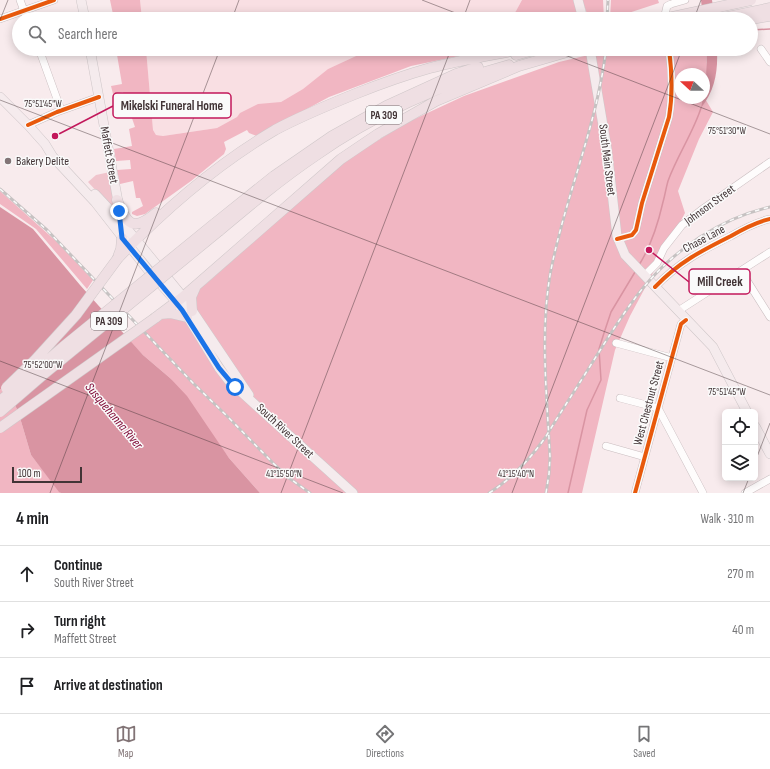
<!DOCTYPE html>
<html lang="en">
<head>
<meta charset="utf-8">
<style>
	body { margin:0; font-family:"Sofia Sans Condensed",sans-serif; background:#f2f2f2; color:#202124 }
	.controls { position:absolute; right:12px; bottom:12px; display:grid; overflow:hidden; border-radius:6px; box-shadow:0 2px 10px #0003 }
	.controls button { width:36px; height:36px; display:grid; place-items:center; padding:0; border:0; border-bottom:1px solid #e0e0e0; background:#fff; color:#202124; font:20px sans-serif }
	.compass { position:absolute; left:674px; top:68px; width:36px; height:36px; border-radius:50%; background:#fff; box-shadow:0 2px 10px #0003; rotate:291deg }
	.scale { position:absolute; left:12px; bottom:10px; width:70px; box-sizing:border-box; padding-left:4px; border:2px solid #423436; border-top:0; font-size:11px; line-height:14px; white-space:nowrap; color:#423436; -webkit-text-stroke:3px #fafafa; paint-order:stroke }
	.stop { position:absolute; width:12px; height:12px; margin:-9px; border:3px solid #1a73e8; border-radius:50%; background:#fff }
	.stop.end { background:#1a73e8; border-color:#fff; box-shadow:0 1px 4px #0008 }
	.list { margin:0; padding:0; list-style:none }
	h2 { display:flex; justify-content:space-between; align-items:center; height:52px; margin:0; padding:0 16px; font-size:17px }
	h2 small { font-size:13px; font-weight:400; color:#757577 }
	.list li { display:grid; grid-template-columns:26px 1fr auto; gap:12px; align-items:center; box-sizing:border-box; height:56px; padding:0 16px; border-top:1px solid #e0e0e0 }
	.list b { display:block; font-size:15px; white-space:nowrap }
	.list p { margin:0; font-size:13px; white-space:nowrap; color:#757577 }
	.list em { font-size:13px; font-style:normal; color:#757577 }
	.icon { flex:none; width:22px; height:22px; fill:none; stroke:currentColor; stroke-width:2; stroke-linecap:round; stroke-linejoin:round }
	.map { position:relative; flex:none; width:770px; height:493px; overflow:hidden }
	.search { position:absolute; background:#fff; box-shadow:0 2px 10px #0003; left:12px; right:12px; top:12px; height:44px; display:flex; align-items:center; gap:10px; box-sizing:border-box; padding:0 14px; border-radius:22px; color:#757577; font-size:15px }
	.sheet { height:220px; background:#fff }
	nav { display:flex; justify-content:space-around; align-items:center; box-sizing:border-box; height:56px; border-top:1px solid #e0e0e0; background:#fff; font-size:11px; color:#757577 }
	nav a { display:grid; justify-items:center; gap:2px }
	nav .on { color:#827476 }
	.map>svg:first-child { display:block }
	.built { fill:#f9dfe3 }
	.green { fill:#f0c4cc }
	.forest { fill:#f1b6c2 }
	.water { fill:#d994a2 }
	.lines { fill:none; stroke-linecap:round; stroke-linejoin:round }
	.stream { stroke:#d994a2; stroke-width:1.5 }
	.minor-casing { stroke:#cabec0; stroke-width:8 }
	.major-casing { stroke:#cfc7c9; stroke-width:10 }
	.highway-casing { stroke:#cfc7c9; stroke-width:11 }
	.minor { stroke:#fefcfc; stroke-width:7 }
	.major { stroke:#f5ebed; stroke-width:9 }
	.highway { stroke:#efdfe3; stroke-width:10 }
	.rail-casing { stroke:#c6c2c2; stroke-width:3 }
	.rail { stroke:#fafafa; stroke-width:1.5; stroke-dasharray:4.5; stroke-linecap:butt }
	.highway-bridge-casing { stroke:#cfc7c9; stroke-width:11; stroke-linecap:butt }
	.highway-bridge { stroke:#efdfe3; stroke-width:10 }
	.cycleway-casing { stroke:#fafafa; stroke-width:6 }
	.cycleway { stroke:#e8590c; stroke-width:4 }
	.route { stroke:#1a73e8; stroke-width:5 }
	.ticks { fill:none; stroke:#423436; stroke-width:1; stroke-opacity:0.45 }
	.poi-dot { fill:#827476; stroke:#fafafa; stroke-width:1.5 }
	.labels { text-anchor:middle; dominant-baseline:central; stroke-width:3; stroke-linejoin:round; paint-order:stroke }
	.shield { fill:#fafafa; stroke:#796f71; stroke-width:1 }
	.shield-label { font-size:11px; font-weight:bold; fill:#423436 }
	.street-label { font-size:12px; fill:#423436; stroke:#fafafa }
	.poi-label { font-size:12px; fill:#423436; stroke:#fafafa; text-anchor:start }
	.water-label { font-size:13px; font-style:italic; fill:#810b38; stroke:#fafafa }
	.ticks-label { font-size:10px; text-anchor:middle; fill:#423436; stroke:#fafafa; stroke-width:3; stroke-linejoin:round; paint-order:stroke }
	.leader { fill:none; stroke:#c2185b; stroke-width:1.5 }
	.callout-dot { fill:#c2185b; stroke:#fafafa; stroke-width:1.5 }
	.callout { fill:#fafafa; stroke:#c2185b; stroke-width:1.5 }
	.callout-label { font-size:13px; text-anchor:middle; font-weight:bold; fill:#423436 }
</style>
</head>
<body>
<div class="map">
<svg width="770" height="493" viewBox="0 0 770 493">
	<rect width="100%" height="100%" fill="#f8ebed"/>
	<path class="built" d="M 140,0 L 522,0 L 516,11 L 510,19 L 142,19 Z
		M 146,49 L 363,49 L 356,56 L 328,69 L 303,89 L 281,102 L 241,113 L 237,117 L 217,128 L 163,136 L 156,135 L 153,130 Z"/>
	<path class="green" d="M 110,172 L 115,204 L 114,206 L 111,207 L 88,182 L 96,175 Z"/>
	<path class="forest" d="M 110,0 L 140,0 L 142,19 L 114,19 Z
		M 522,0 L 574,0 L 579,19 L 510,19 L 516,11 Z
		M 582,0 L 603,0 L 604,19 L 589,19 Z
		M 611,0 L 658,0 L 659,3 L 610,19 Z
		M 116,49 L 146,49 L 153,130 L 156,135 L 163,136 L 217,128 L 237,117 L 240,113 L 258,104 L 281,102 L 303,89 L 328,69 L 356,56 L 363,49 L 492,49 L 411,66 L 329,97 L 257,136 L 249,133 L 247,130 L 224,142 L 226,149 L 224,154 L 191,181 L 145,214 L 137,216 L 132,214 L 132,212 L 143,206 L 140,198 L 136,198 L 133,181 L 120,184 L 117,170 L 131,169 L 130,160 L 116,161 L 114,149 L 132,146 L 129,129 L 135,127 L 123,92 L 113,94 L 111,86 L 122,84 Z
		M 614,49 L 706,49 L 707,72 L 704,86 L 704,74 L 680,74 L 680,98 L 704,98 L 704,97 L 713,112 L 699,139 L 678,191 L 685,213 L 630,316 L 615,350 L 582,493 L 260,493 L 229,458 L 170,378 L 143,355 L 129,340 L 207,283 L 346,160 L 406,123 L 464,96 L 559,62 Z
		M 0,191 L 57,242 L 93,280 L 87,289 L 36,229 L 0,204 Z
		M 0,389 L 9,394 L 18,411 L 31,455 L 61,493 L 0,493 Z"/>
	<path class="water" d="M 701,0 L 712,0 L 715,19 L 703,19 Z
		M 706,49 L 717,49 C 718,72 715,90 701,108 C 705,89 708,69 706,49 Z
		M 0,207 L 33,229 L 80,285 L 143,355 L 170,378 L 187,396 L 229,458 L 260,493 L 61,493 L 59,492 L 31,455 L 18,411 L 9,394 L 0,389 Z"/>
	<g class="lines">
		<path class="stream" d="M 751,30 L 770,29
			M 639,265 C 651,246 658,224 663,202 C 665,195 666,188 668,181 C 677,156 693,133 701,108
			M 568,493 L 587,410 L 601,380 L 599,349 L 604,333 L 611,312 L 635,272"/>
		<defs>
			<path id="minor" d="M 20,0 L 27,19
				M 0,19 L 54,0
				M 664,19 L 667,6 L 671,4 L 685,0
				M 39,49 L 61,110
				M 761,49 L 770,62
				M 28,125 L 57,112 L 99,97
				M 617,239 L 632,235 L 636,230 L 642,203 L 669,117 C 673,94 672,72 669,49
				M 741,271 L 770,317
				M 645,275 L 657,263 L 664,248 L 682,225 L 704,208 L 770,162
				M 655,287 C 679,262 701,251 731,236 C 743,229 756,222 770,219
				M 678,311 L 770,252
				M 616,343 L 672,358
				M 620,398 L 658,408 L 703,493
				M 606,446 L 645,457
				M 635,493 L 681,324 L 686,320
				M 745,493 L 770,479"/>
			<path id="major" d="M 81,0 L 85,19
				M 578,0 L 583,19
				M 90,49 L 119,207
				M 590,49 L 607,149 L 617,236 L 625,255 L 713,347 L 747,412
				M 0,97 L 28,125 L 45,144 L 53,157 L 95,202 L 148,270 L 173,298 L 189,319 L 219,368 L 229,381 L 353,493
				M 95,194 L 124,225 L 183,297 L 249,395
				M 755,426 L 770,454"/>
			<path id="highway" d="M 718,19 L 770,8
				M 751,19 L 770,16
				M 516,55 L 537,49
				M 117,200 C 127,225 133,232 156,213
				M 214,224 L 274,176 L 332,136 L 386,106 L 456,74 L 478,67
				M 219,231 C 250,205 281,179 315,156 C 370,117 444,82 509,65
				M 118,257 L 121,249 L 122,238
				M 118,258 C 163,211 219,163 275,130 C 301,116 328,105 355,94 C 380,84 405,75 430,68 C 460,60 492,55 522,49
				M 192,311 L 191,297 L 195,288
				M 160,314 L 170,313 L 187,317
				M 155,318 L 183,297 L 341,159 L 378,134 L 436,101 L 519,66 L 574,50"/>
		</defs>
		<use href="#minor" class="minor-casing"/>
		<use href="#major" class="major-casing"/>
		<use href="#highway" class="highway-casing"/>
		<use href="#minor" class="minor"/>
		<use href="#major" class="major"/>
		<use href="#highway" class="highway"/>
		<defs>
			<path id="rail" d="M 607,19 L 608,0
				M 0,189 L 47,230 L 193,383 L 229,418 L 273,463 L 289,478 L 310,493
				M 489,493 C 512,479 529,460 545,438 C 560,413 576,389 592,363 C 608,338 624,311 643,288 C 675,249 721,218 770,207
				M 546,493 L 549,474 L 550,457 C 547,397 540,335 550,275 C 564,199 597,127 606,49"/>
		</defs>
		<use href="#rail" class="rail-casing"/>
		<use href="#rail" class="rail"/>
		<defs>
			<path id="highway-bridge" d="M 663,19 L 751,0
				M 6,388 L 35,360 L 76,315 L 118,258
				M 0,401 L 63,347 L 214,224
				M 0,412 L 44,374 L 219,231
				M 0,428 L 155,318"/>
		</defs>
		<use href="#highway-bridge" class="highway-bridge-casing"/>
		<use href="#highway-bridge" class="highway-bridge"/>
		<defs>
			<path id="cycleway" d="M 0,19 L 54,0
				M 28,125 L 57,112 L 99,97
				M 617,239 L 632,235 L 636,230 L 642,203 L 669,117 C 673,94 672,72 669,49
				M 655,287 C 679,262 701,251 731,236 C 743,229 756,222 770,219
				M 635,493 L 681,324 L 686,320"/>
		</defs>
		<use href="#cycleway" class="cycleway-casing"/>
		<use href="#cycleway" class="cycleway"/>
	</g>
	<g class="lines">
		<path class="route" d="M 119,211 L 122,238 L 182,310 L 219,368 L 235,387"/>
	</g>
	<path class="ticks" d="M 422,0 L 471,19M 232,19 L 239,0M 463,19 L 470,0M 694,19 L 701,0M 0,20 L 8,0M 549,49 L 770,134M 0,100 L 770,395M 0,361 L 343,493M 755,462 L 770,423M 50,493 L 220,49M 281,493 L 451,49M 512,493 L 682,49M 743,493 L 749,478"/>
	<circle class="poi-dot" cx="8" cy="161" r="4"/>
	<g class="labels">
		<g class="shield">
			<rect x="366" y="106" width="36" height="18" rx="3"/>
			<rect x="91" y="312" width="36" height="18" rx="3"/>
		</g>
		<g class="shield-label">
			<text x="384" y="115">PA 309</text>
			<text x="109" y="321">PA 309</text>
		</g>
		<g class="street-label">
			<text transform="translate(109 155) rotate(80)">Maffett Street</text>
			<text transform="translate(607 160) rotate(83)">South Main Street</text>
			<text transform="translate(710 205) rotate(-36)">Johnson Street</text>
			<text transform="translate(704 239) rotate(-28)">Chase Lane</text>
			<text transform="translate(649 403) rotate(-75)">West Chestnut Street</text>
			<text transform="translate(285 431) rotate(43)">South River Street</text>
		</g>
		<g class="poi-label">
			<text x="16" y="161">Bakery Delite</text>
		</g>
		<g class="water-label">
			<text transform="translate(114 416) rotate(50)">Susquehanna River</text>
		</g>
	</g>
	<g class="ticks-label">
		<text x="43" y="107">75°51'45"W</text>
		<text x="727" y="134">75°51'30"W</text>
		<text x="43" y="368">75°52'00"W</text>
		<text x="727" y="395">75°51'45"W</text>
		<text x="284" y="477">41°15'50"N</text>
		<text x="516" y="477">41°15'40"N</text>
	</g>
	<path class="leader" d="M55 136L113 106M649 250L689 282"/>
	<g class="callout-dot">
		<circle cx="55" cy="136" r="4"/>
		<circle cx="649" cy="250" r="4"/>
	</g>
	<g class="callout">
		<rect x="113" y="93" width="118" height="25" rx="4"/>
		<rect x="689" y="269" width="61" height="25" rx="4"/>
	</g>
	<g class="callout-label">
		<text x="172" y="110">Mikelski Funeral Home</text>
		<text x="720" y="286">Mill Creek</text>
	</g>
</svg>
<div class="controls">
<button><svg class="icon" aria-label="locate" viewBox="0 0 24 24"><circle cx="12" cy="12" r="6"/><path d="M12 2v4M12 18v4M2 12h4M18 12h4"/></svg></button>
<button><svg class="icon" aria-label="layers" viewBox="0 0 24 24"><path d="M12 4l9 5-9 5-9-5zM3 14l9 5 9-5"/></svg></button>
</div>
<svg class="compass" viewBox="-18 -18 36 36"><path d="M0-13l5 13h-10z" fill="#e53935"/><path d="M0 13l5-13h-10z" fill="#757577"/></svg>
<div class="scale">100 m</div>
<div class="stop" style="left:235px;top:387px"></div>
<div class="stop end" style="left:119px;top:211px"></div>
<div class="search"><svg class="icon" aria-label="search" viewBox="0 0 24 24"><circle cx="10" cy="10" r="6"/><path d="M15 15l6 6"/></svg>Search here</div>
</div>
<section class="sheet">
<h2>4 min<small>Walk · 310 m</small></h2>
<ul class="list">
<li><svg class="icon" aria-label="ahead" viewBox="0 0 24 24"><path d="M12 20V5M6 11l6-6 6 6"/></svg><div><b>Continue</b><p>South River Street</p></div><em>270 m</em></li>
<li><svg class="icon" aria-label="right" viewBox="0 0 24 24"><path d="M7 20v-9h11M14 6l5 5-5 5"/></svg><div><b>Turn right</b><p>Maffett Street</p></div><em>40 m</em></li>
<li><svg class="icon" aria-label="arrive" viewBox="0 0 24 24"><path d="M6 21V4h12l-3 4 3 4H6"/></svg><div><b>Arrive at destination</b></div></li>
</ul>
</section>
<nav>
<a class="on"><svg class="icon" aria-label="map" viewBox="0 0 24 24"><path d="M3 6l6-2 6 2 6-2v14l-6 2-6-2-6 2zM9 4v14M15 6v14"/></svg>Map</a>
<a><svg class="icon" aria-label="directions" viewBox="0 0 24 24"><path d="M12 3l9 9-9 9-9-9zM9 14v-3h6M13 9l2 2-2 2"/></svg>Directions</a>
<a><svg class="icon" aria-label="saved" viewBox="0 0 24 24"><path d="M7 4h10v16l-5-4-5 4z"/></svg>Saved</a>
</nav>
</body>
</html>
